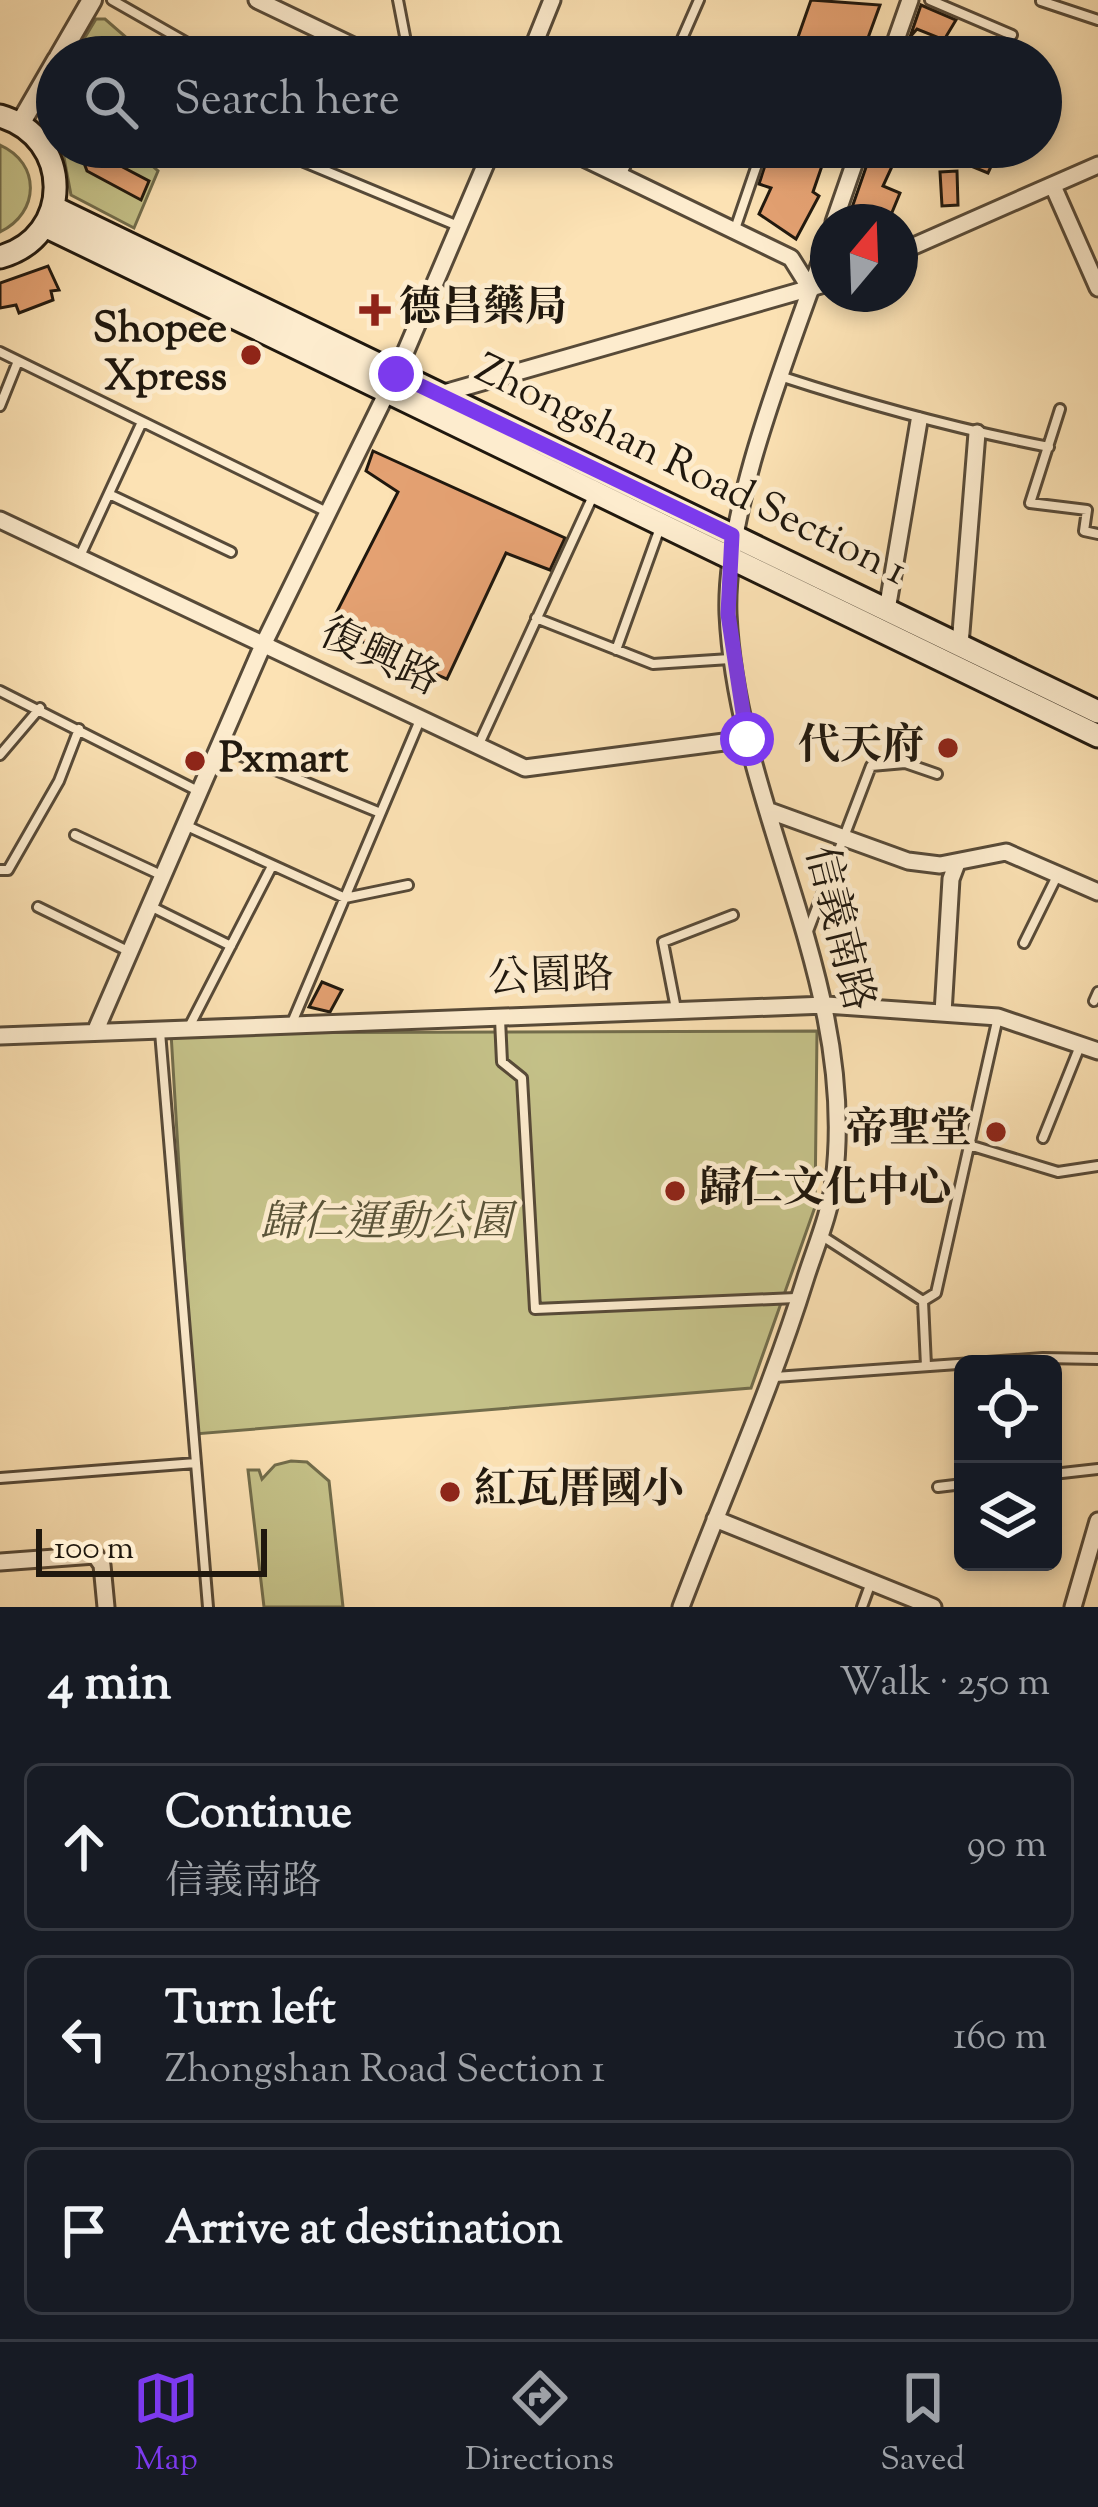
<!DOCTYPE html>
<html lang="en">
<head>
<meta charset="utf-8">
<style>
	body { margin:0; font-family:"Sorts Mill Goudy","Noto Serif TC",serif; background:#242831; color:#f1f3f6 }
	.controls { position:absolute; right:36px; bottom:36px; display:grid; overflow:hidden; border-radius:18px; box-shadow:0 6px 18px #0003 }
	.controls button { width:108px; height:108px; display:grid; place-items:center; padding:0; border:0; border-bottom:3px solid #363941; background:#171b24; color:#f1f3f6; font:60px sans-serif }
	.compass { position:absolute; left:810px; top:204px; width:108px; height:108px; border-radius:50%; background:#171b24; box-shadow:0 6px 18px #0003; rotate:19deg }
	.scale { position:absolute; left:36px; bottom:30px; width:231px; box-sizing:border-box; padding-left:12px; border:6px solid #20180e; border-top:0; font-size:33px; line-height:42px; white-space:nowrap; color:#20180e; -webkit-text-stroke:9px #fdecce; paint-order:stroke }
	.stop { position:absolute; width:36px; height:36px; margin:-27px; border:9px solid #7c3aed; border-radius:50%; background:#fff }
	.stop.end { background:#7c3aed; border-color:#fff; box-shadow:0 3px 12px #0008 }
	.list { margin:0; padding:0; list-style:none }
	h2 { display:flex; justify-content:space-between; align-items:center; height:156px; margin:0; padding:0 48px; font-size:51px }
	h2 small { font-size:39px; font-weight:400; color:#9ea1a6 }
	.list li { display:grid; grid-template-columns:78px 1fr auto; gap:36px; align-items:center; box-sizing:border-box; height:168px; margin:0 24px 24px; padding:0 24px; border:3px solid #363941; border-radius:18px }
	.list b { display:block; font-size:45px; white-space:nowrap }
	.list p { margin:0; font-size:39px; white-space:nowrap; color:#9ea1a6 }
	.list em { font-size:39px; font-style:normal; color:#9ea1a6 }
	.icon { flex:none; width:66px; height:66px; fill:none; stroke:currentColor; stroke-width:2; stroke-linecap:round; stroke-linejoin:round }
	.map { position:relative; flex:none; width:1098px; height:1607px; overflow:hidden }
	.search { position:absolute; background:#171b24; box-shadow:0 6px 18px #0003; left:36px; right:36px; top:36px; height:132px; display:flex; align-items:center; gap:30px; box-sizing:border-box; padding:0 42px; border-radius:66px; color:#9ea1a6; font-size:45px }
	.sheet { height:732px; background:#171b24 }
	nav { display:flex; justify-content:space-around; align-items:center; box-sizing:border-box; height:168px; border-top:3px solid #363941; background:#171b24; font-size:33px; color:#9ea1a6 }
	nav a { display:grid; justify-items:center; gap:6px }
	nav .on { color:#7c3aed }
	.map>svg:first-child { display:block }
	.green { fill:#c5c289; stroke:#726d4c; stroke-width:3 }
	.building { fill:#e4a172; stroke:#20180e; stroke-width:3 }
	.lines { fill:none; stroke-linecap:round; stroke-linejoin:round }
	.service-casing { stroke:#574a38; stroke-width:14 }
	.minor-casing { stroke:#574a38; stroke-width:21 }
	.tertiary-casing { stroke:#574a38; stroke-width:24 }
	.secondary-casing { stroke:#20180e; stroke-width:27 }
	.service { stroke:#fdecce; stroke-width:8 }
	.minor { stroke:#fdecce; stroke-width:15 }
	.tertiary { stroke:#fdecce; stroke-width:18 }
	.secondary { stroke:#fdecce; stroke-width:21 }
	.route { stroke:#7c3aed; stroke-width:15 }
	.poi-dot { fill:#8f2418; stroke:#fdecce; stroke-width:4.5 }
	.labels { text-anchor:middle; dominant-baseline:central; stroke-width:10; stroke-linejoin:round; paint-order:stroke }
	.poi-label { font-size:42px; font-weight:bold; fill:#20180e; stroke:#fdecce; text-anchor:start }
	.street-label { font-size:42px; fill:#20180e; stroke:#fdecce }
	.park-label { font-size:42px; font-style:italic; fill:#5a5439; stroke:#fdecce }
</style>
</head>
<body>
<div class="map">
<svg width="1098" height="1607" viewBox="0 0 1098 1607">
	<rect width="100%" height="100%" fill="#fce2b4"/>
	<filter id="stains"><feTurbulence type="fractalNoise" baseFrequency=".00167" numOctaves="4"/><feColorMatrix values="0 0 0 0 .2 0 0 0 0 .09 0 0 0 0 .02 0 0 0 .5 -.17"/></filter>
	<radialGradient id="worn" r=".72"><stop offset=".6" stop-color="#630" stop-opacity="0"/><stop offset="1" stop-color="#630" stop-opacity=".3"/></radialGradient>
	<path class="green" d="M 96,19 L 105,19 L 135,45 L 133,57 L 73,57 Z
		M 0,145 C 41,163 40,213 0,232 Z
		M 62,147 L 131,147 L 158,171 L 134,228 L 71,195 Z
		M 817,1031 L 815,1207 L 751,1388 L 195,1434 L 171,1033 Z
		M 291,1461 L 307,1462 L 329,1481 L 343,1607 L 264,1607 L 248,1470 L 259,1470 L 262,1479 L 275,1465 Z"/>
	<path class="building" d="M 811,0 L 880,5 L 861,57 L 791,57 Z
		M 921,5 L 956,20 L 944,40 L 917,29 L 910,37 Z
		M 78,147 L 109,147 L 115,163 L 149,181 L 141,200 L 87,171 Z
		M 771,147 L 804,147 L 825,157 L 813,192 L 819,196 L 796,239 L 759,214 L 771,188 L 759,184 Z
		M 961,147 L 1000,147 L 988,173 L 956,160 Z
		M 872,150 L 895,160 L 883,186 L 900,193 L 888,222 L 847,222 Z
		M 957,171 L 958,205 L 942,206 L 940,172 Z
		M 48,266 L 59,290 L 51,291 L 53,300 L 19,313 L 16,305 L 0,308 L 0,283 Z
		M 373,451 L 565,538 L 550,570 L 506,553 L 447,679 L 329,627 L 398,492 L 366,471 Z
		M 322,982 L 342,990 L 330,1012 L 309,1007 Z"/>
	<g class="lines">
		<defs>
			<path id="service" d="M 112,0 L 212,57
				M 398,0 L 409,57
				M 930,0 L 1012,35
				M 1041,1 L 1098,20
				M 312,57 L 323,34
				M 674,57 L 699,0
				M 283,147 L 297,159 L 458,226
				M 621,176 L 634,147
				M 735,229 L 763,147
				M 0,352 L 327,512
				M 783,377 C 872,406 957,429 1049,447
				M 0,406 L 18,361
				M 1060,409 L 1030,503 L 1087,510 L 1084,531 L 1098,534
				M 109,494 L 231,552
				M 80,556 L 142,422
				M 536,618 L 653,664 L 730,659
				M 616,650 L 661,525
				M 0,691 L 200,792
				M 479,744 L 593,496
				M 222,748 L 378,812
				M 0,755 L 40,708
				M 187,826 L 345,898 L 408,885
				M 75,835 L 161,875
				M 0,870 L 8,870 L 59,781 L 79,729
				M 38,907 L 128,951
				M 152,907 L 231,946
				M 808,931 L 871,766 L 905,763 L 937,774
				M 1024,943 L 1057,876
				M 1094,1001 L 1098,992
				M 676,1009 L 663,942 L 733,915
				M 500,1019 L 502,1062 L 522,1078 L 535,1309 L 796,1298
				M 291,1025 L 420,720
				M 188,1029 L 272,866
				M 160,1032 L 208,1607
				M 1043,1138 L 1080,1046
				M 969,1145 L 1058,1172 L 1098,1166
				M 819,1234 L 923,1301
				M 923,1301 L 936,1293 L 998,1017
				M 923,1301 L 926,1366
				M 775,1377 L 1043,1358 L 1098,1359
				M 1053,1474 L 1098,1469
				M 0,1478 L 196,1463
				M 938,1487 L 963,1484
				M 862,1607 L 870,1585"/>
			<path id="minor" d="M 257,0 L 376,57
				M 529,57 L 552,0
				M 890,57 L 910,0
				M 561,147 L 791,258 L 811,290
				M 1053,186 L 1098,288
				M 834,222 L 860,147
				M 900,252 L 1098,165
				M 437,395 L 828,283
				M 0,520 L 525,768 L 747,739
				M 887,610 L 919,421
				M 960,645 L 977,433
				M 770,811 L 908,861 L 940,865 L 1006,852 L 1098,892
				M 943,1013 L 951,879 L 957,863
				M 95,1032 L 263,645 L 396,374 L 493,147
				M 0,1036 L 826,1005 L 998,1017 L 1098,1051
				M 715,1519 L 933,1607
				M 0,1562 L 95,1555 L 102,1565 L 106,1607
				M 681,1607 C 723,1496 771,1390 806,1277 C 816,1246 830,1213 834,1181 C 859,983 737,808 728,614 C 724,507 792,345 828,240
				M 1073,1607 L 1098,1521"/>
			<path id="tertiary" d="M 59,57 L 92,0
				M 20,124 L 57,60"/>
			<path id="secondary" d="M 0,116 C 73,137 74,237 0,257
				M 55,208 L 1098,712
				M 45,226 L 1098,736"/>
		</defs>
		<use href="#service" class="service-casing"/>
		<use href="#minor" class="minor-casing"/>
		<use href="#tertiary" class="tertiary-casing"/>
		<use href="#secondary" class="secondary-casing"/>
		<use href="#service" class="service"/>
		<use href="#minor" class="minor"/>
		<use href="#tertiary" class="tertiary"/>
		<use href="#secondary" class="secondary"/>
	</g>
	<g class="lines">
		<path class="route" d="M 396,374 L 732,535 L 728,614 L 747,739"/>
	</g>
	<g class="poi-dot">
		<path d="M369 292h12v12h12v12h-12v12h-12v-12h-12v-12h12z"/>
		<circle cx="251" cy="355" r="12"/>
		<circle cx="948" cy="748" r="12"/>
		<circle cx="195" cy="761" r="12"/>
		<circle cx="996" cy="1132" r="12"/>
		<circle cx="675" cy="1191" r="12"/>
		<circle cx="450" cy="1492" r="12"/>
	</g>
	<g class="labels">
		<g class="poi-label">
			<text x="399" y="310">德昌藥局</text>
			<text x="227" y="331" text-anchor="end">Shopee<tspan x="227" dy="48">Xpress</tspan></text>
			<text x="924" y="748" text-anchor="end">代天府</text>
			<text x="219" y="761">Pxmart</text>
			<text x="972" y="1132" text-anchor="end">帝聖堂</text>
			<text x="699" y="1191">歸仁文化中心</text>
			<text x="474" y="1492">紅瓦厝國小</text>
		</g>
		<g class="street-label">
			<text transform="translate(690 472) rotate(26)">Zhongshan Road Section 1</text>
			<text transform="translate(379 659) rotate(25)">復興路</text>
			<text transform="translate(837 929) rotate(76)">信義南路</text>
			<text transform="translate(551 979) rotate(-2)">公園路</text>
		</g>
		<g class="park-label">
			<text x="386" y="1225">歸仁運動公園</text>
		</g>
	</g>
	<rect width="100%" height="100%" filter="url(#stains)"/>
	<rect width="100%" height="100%" fill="url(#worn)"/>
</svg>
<div class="controls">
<button><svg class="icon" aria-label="locate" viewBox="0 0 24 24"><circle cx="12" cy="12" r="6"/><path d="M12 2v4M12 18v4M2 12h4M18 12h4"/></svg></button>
<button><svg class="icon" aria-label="layers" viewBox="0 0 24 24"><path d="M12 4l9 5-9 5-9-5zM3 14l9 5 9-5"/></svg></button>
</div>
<svg class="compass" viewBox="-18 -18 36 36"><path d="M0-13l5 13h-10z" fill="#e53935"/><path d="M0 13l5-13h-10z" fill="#9ea1a6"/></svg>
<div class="scale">100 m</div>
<div class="stop" style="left:747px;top:739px"></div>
<div class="stop end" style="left:396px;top:374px"></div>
<div class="search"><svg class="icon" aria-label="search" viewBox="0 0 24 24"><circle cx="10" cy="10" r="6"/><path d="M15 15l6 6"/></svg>Search here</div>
</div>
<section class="sheet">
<h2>4 min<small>Walk · 250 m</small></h2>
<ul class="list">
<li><svg class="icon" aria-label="ahead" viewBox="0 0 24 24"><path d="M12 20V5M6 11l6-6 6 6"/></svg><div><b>Continue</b><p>信義南路</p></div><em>90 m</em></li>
<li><svg class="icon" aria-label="left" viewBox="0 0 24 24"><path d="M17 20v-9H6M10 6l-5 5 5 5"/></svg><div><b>Turn left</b><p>Zhongshan Road Section 1</p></div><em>160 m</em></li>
<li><svg class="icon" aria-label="arrive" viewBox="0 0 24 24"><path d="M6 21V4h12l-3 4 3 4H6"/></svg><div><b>Arrive at destination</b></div></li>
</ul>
</section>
<nav>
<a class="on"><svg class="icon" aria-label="map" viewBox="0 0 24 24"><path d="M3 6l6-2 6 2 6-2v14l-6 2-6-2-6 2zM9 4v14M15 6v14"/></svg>Map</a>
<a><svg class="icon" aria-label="directions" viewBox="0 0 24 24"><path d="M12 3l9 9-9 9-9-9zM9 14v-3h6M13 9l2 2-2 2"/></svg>Directions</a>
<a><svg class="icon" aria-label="saved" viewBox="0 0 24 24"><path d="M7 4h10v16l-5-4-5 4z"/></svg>Saved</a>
</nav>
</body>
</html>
